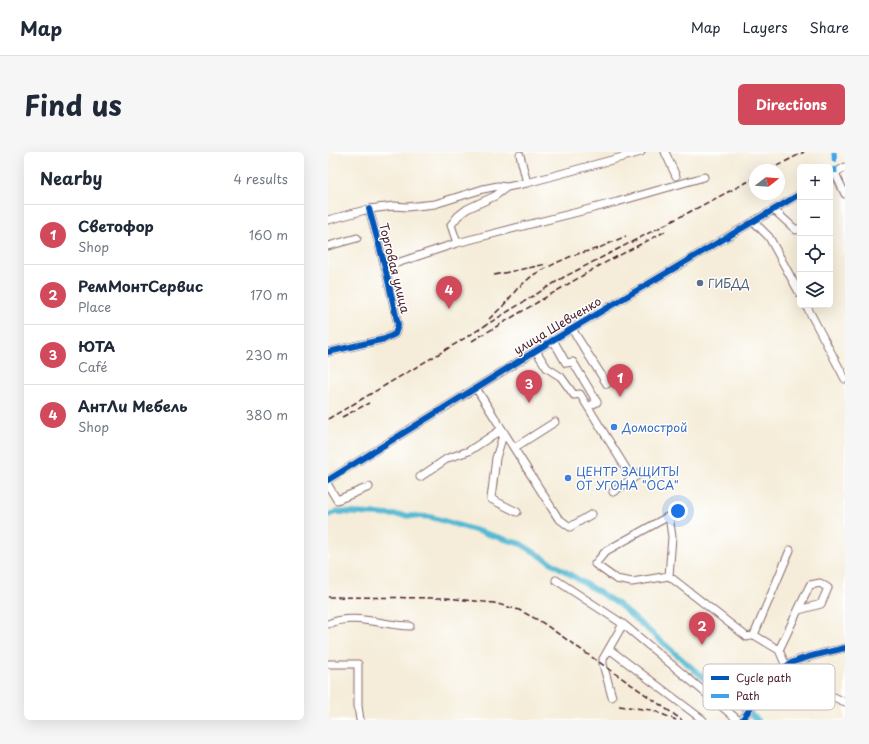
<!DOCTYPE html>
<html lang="en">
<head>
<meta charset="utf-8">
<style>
	body { margin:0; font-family:"Playpen Sans",sans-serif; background:#f6f6f7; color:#1f2937 }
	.controls { position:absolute; right:12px; top:12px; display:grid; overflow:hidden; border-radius:6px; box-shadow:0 4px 16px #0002 }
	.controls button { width:36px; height:36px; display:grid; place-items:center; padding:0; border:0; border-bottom:1px solid #e0e1e3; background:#fff; color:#1f2937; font:20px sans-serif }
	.compass { position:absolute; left:421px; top:12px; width:36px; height:36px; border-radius:50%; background:#fff; box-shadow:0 4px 16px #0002; rotate:73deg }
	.you { position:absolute; left:350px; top:359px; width:14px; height:14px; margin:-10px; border:3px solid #fff; border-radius:50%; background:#1a73e8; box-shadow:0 0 0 6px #1a73e833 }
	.badge { display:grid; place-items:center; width:26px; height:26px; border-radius:50%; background:#d1495b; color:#fff; font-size:13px; font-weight:700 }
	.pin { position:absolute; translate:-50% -33px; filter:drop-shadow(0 1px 2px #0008) }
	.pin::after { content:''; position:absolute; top:21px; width:14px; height:12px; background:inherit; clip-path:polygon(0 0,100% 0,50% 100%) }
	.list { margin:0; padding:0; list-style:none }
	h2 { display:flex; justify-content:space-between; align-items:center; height:52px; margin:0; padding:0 16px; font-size:17px }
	h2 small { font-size:13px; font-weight:400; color:#747a83 }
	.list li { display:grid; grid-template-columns:26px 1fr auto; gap:12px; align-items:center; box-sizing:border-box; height:60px; padding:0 16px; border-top:1px solid #e0e1e3 }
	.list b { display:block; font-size:15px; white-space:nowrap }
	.list p { margin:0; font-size:13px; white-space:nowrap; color:#747a83 }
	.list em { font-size:13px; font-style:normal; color:#747a83 }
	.icon { flex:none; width:22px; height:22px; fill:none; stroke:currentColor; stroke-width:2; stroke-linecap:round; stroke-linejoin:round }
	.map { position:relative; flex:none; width:517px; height:568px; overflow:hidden; border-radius:6px }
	header { display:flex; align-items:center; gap:24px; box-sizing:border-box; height:56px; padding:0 20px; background:#fff; border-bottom:1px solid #e0e1e3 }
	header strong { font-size:19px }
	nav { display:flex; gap:22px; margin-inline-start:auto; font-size:14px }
	.intro { display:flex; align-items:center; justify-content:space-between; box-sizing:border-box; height:96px; padding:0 24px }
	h1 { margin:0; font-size:28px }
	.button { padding:10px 18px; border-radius:6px; background:#d1495b; color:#fff; font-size:14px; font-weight:700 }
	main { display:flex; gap:24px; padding:0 24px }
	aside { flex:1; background:#fff; border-radius:6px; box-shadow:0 4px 16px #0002 }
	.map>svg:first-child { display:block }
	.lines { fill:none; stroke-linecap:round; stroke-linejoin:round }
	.canal { stroke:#54b9d3; stroke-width:5.5 }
	.minor-casing { stroke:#866768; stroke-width:9 }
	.minor { stroke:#fff; stroke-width:7 }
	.rail { stroke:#4a1f2b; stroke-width:1.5; stroke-dasharray:6 3; stroke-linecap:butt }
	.quiet { stroke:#40a2eb; stroke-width:5; stroke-dasharray:10 5; stroke-linecap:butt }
	.cycleway-casing { stroke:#fff; stroke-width:8 }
	.cycleway { stroke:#0057b8; stroke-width:6 }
	.service-dot { fill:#5c6f8a; stroke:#fff; stroke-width:1.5 }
	.shop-dot { fill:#3f7fe0; stroke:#fff; stroke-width:1.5 }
	.labels { text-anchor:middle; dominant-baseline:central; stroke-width:3; stroke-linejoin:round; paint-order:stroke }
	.street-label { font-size:12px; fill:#4a1f2b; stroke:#fff }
	.service-label { font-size:12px; fill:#4e5e75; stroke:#fff; text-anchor:start }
	.shop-label { font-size:12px; fill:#366cbe; stroke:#fff; text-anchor:start }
	.key { fill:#fff; stroke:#c9bcbf; stroke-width:1 }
	.key-label { font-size:11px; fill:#4a1f2b }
</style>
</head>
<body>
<header>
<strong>Map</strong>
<nav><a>Map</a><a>Layers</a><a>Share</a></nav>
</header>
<div class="intro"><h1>Find us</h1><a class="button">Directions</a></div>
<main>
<aside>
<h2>Nearby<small>4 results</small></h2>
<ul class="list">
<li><span class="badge">1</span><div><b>Светофор</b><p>Shop</p></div><em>160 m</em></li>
<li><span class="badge">2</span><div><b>РемМонтСервис</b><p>Place</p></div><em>170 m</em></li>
<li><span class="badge">3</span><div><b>ЮТА</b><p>Café</p></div><em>230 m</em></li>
<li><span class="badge">4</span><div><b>АнтЛи Мебель</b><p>Shop</p></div><em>380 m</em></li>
</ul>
</aside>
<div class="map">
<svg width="517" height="568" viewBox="0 0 517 568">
	<rect width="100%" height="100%" fill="#fff"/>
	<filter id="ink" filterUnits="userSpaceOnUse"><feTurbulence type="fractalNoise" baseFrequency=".025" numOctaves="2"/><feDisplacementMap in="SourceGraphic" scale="8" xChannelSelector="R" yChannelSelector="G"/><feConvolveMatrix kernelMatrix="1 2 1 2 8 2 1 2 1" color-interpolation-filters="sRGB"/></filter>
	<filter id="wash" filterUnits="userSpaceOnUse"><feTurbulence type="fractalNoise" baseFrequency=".012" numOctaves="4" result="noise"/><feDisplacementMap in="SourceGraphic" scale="16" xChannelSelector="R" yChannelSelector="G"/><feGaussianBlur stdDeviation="0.9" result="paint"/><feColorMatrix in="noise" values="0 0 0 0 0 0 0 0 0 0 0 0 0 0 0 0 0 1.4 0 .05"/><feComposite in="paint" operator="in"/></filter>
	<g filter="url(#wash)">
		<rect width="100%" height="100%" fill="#f5edd9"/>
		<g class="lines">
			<path class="canal" d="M 0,363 L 9,360 L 103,365 L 193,392 L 290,452 L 377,527 L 430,568"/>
		</g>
	</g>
	<g filter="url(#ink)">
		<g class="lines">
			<defs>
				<path id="minor" d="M 337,0 L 348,24
					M 192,3 L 199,31
					M 507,21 L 517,42
					M 502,24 L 517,15
					M 446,58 L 468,78 L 472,76
					M 0,68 L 41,57 L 66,54 L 79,55 L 107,52 L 155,37 L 170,34 L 179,35
					M 426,70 L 441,85 L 472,142
					M 129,91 L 123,73 L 130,64 L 139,57 L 167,44 L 179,35 L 199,31 L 313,0
					M 0,94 L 29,86
					M 57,115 L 129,91 L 289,50 L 376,25
					M 478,153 L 517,227
					M 244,177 L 279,232
					M 208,199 L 219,216 L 233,225 L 246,243 L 252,242 L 260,255 L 269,250 L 245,210 L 238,211 L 225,188
					M 0,200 L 57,187 L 67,182 L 70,173 L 57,115 L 41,57
					M 148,236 L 230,366 L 242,375 L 264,362
					M 260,255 L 304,326
					M 176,280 L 168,306 L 163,347 L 189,360
					M 186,296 L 227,270
					M 92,325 L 120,306 L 141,299 L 174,277
					M 0,328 L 225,188 L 472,42
					M 0,333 L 9,348 L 41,335
					M 285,340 L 317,318
					M 341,424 L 344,385 L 341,364 L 278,399 L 267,412 L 288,427 L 304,430 L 341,424 L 419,485 L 426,483 L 451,498 L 458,514
					M 228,428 L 295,472 L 410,568
					M 0,472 C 25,460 56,474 82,474
					M 426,483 L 462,398
					M 281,497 L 375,568
					M 451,498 L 482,433 L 492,431 L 500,436 L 493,452 L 471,458
					M 0,512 L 30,512 L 30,554 L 32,568
					M 450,520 L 517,550
					M 284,545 L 275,512 L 275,507 L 295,472
					M 414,568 C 428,549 440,525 460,513 C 472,505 502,500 517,496"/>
			</defs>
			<use href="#minor" class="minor-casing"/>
			<use href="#minor" class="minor"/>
			<path class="rail" d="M 441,18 L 476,0
				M 246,103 L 271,96 L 298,84
				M 166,123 L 219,112
				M 161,167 L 175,154 L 189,137 L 205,123 L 230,110 L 251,101
				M 144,189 L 269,115 L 338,79
				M 14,265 L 41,251
				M 0,267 L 124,194 L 236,125 L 427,26
				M 0,445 L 118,446 L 166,451 L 191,458 L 212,469 L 354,568
				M 291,554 L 324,558 L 348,568"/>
			<path class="quiet" d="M 506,0 L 507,21"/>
			<defs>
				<path id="cycleway" d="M 0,200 L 57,187 L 67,182 L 70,173 L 57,115 L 41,57
					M 0,328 L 225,188 L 472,42
					M 414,568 C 428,549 440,525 460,513 C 472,505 502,500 517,496"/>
			</defs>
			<use href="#cycleway" class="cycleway-casing"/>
			<use href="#cycleway" class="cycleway"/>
		</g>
	</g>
	<circle class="service-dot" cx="372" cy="131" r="4"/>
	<g class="shop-dot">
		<circle cx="286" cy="275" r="4"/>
		<circle cx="240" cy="326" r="4"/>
	</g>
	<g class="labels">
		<g class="street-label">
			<text transform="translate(67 116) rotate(76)">Торговая улица</text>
			<text transform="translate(229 173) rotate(-31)">улица Шевченко</text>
		</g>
		<g class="service-label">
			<text x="380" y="131">ГИБДД</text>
		</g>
		<g class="shop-label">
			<text x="294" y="275">Домострой</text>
			<text x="248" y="319">ЦЕНТР ЗАЩИТЫ<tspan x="248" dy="14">ОТ УГОНА "ОСА"</tspan></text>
		</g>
	</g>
	<rect x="375" y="512" width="132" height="46" rx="6" class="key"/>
	<rect x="383" y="524" width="18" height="4" fill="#0057b8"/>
	<rect x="383" y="542" width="18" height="4" fill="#40a2eb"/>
	<g class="key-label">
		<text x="408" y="530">Cycle path</text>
		<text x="408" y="548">Path</text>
	</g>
</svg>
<div class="controls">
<button>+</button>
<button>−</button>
<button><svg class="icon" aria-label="locate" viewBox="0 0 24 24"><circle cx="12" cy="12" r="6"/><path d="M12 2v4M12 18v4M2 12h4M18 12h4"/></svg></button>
<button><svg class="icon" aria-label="layers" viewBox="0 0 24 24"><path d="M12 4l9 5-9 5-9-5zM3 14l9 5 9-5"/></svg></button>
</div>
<svg class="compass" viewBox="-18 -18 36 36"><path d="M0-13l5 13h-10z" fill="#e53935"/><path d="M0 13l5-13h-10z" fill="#747a83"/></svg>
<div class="you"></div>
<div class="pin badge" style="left:292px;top:245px">1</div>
<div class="pin badge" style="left:374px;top:493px">2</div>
<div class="pin badge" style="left:201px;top:251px">3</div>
<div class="pin badge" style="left:121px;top:157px">4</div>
</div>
</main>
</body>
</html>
